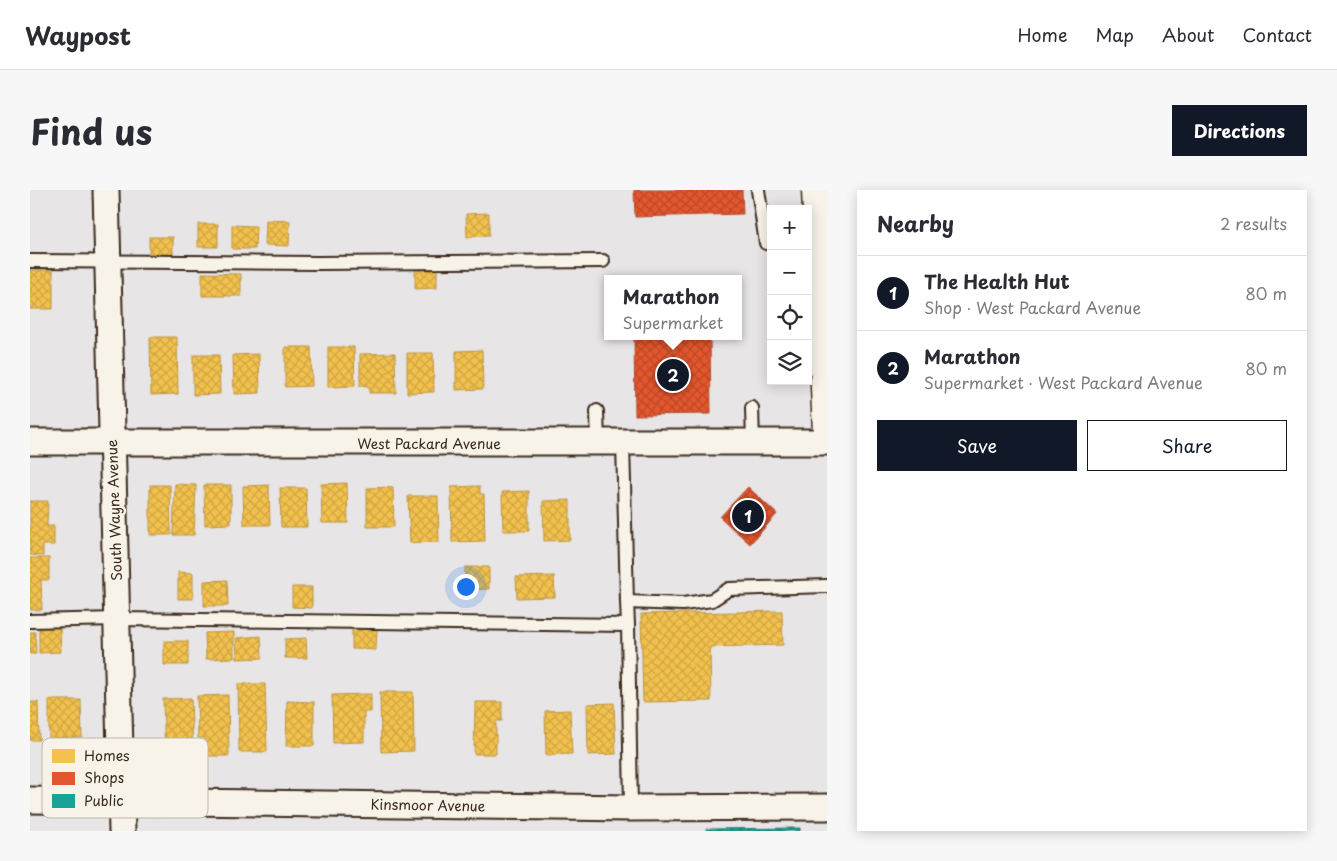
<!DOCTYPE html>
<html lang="en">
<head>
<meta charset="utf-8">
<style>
	body { margin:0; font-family:"Playpen Sans",sans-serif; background:#f7f7f7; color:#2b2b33 }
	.controls { position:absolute; right:15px; top:15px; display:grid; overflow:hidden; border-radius:0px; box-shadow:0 2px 12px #0003 }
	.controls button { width:45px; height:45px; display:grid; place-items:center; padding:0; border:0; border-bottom:1px solid #e1e1e2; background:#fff; color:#2b2b33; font:25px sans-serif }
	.you { position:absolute; left:435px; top:396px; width:18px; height:18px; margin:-12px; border:4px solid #fff; border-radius:50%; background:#1a73e8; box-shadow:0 0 0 8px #1a73e833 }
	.badge { display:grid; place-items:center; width:32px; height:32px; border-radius:50%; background:#111827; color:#fff; font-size:16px; font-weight:700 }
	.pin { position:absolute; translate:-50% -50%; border:2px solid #fff; box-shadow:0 1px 5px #0006 }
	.popup { position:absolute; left:574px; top:85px; width:138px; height:65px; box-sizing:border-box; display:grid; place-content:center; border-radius:0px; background:#fff; filter:drop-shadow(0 1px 4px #0005); font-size:16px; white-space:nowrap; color:#7c7c81 }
	.popup b { font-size:19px; color:#2b2b33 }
	.popup::after { content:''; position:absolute; left:50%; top:100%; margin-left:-10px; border:10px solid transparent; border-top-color:#fff }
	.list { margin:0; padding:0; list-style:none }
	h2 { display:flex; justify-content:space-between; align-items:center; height:65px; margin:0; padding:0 20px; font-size:21px }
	h2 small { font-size:16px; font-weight:400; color:#7c7c81 }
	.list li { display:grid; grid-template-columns:32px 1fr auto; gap:15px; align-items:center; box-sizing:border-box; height:75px; padding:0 20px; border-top:1px solid #e1e1e2 }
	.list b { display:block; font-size:19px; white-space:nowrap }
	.list p { margin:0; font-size:16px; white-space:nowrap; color:#7c7c81 }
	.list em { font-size:16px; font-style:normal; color:#7c7c81 }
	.actions { display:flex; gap:10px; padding:15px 20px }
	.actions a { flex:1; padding:11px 0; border:1px solid #111827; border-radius:0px; text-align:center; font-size:18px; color:#111827 }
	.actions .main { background:#111827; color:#fff }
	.icon { flex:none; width:28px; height:28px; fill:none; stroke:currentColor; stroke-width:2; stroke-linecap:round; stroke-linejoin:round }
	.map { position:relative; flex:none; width:797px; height:641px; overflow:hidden; border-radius:0px }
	header { display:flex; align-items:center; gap:30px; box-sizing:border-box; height:70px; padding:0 25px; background:#fff; border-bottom:1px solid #e1e1e2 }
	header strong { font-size:24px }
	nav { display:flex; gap:28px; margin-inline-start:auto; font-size:18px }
	.intro { display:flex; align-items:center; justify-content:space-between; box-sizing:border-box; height:120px; padding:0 30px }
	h1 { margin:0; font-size:35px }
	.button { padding:12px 22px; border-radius:0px; background:#111827; color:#fff; font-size:18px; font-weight:700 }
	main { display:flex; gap:30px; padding:0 30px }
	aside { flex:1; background:#fff; border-radius:0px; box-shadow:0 2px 12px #0003 }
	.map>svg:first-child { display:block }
	.homes { fill:url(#homes-cross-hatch); stroke:#bb9440 }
	.shops { fill:url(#shops-cross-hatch); stroke:#b14a29 }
	.public { fill:url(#public-cross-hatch); stroke:#227f73 }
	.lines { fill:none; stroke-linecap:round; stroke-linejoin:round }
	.service-casing { stroke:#3b2a1e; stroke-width:16 }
	.minor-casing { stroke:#3b2a1e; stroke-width:29 }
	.secondary-casing { stroke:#3b2a1e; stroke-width:31 }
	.service { stroke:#f7f3e8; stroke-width:12 }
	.minor { stroke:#f7f3e8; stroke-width:25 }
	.secondary { stroke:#f7f3e8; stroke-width:28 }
	.labels { text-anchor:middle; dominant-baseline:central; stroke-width:5; stroke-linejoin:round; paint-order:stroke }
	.street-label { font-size:14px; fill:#3b2a1e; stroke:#f7f3e8 }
	.key { fill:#f7f3e8; stroke:#bfb7ab; stroke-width:1 }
	.key-label { font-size:14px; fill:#3b2a1e }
</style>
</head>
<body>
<header>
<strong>Waypost</strong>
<nav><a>Home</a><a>Map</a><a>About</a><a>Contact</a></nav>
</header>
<div class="intro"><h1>Find us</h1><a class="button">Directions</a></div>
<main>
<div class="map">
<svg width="797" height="641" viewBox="0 0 797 641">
	<defs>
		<pattern id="homes-cross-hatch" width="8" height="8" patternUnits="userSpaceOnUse" patternTransform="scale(1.25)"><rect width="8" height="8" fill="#f2c14e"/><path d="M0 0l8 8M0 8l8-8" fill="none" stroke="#d0a644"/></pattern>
		<pattern id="shops-cross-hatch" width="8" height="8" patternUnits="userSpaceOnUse" patternTransform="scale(1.25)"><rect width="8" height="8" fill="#e4572e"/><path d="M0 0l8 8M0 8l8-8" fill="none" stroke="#ba4827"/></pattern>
		<pattern id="public-cross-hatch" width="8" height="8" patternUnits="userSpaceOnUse" patternTransform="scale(1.25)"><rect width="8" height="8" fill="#17a398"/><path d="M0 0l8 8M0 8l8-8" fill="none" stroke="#16857b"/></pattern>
	</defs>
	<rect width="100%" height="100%" fill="#e8e5e6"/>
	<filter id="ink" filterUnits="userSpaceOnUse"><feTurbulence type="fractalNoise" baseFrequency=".02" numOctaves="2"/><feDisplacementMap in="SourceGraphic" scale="10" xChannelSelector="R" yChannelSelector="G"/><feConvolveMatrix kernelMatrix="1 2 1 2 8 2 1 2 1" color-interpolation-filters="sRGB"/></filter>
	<g filter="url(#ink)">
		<path class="homes" d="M 459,23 L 459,46 L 437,47 L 436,24 Z
			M 236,30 L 260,31 L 259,56 L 235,55 Z
			M 168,34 L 188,34 L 188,57 L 168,57 Z
			M 202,35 L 226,36 L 225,59 L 202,59 Z
			M 119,47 L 143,47 L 143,65 L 119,65 Z
			M 385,78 L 407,78 L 407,98 L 385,99 Z
			M 0,80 L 23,80 L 23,119 L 0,119 Z
			M 172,83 L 211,84 L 211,106 L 172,106 Z
			M 120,147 L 147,147 L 148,204 L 121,205 Z
			M 255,157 L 281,157 L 282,196 L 255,197 Z
			M 298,157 L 324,157 L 325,196 L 298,197 Z
			M 452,160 L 453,199 L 426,200 L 426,161 Z
			M 365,163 L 366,203 L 339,203 L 339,196 L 330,196 L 330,164 Z
			M 377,163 L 403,163 L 404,202 L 377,203 Z
			M 229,164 L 230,203 L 204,204 L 203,165 Z
			M 163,165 L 189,165 L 190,204 L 163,205 Z
			M 317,293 L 318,333 L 292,333 L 291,294 Z
			M 145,294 L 166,295 L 164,345 L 143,345 Z
			M 120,295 L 140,295 L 141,345 L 120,345 Z
			M 174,295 L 201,295 L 201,334 L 175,335 Z
			M 239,295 L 240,335 L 214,335 L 213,296 Z
			M 450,296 L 450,304 L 454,304 L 455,351 L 422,352 L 421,297 Z
			M 363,297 L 364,337 L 337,337 L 337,298 Z
			M 250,298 L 276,298 L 277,337 L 251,337 Z
			M 499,301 L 499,341 L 473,341 L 472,302 Z
			M 378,306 L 408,306 L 409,352 L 380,353 Z
			M 540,310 L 540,350 L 514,351 L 513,311 Z
			M 0,311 L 18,311 L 17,336 L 24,336 L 24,355 L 13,355 L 13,366 L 0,365 Z
			M 0,368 L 19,368 L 19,390 L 11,390 L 12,420 L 0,420 Z
			M 435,377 L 459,377 L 459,399 L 435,400 Z
			M 148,382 L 163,383 L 163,409 L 148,409 Z
			M 524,386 L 525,407 L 487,408 L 486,387 Z
			M 197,390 L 198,416 L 174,416 L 174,391 Z
			M 262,397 L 282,397 L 282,418 L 262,417 Z
			M 752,421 L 753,455 L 680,457 L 681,511 L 613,512 L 611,424 Z
			M 9,437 L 30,437 L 31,462 L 9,463 Z
			M 322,438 L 347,439 L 346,460 L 322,459 Z
			M 0,442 L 5,442 L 6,464 L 0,464 Z
			M 204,442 L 204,468 L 176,469 L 175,443 Z
			M 231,446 L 232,468 L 207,469 L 206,448 Z
			M 276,448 L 277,468 L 255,468 L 255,449 Z
			M 134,451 L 158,451 L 158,475 L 134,475 Z
			M 208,494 L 235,494 L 237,562 L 209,562 Z
			M 350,502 L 383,502 L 384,561 L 351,562 Z
			M 341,504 L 341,522 L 334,522 L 334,552 L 303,553 L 302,505 Z
			M 198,505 L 199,566 L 175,566 L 175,548 L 168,548 L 167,506 Z
			M 161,508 L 163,567 L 135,568 L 133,509 Z
			M 19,510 L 51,510 L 52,547 L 19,548 Z
			M 257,511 L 284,512 L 284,556 L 256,556 Z
			M 0,512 L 8,512 L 9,550 L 0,550 Z
			M 445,512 L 472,512 L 472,531 L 466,531 L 466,564 L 444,564 Z
			M 584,513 L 586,564 L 558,565 L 557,514 Z
			M 540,520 L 542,564 L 516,565 L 515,521 Z"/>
		<path class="shops" d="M 604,0 L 712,0 L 713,24 L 605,27 Z
			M 604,146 L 680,146 L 681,224 L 605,225 Z
			M 718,297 L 747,324 L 720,354 L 690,327 Z"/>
		<path class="public" d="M 770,638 L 770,641 L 676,641 L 676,639 Z"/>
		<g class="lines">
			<defs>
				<path id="service" d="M 728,0 L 736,53 L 741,53
					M 0,71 L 288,73 L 573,71
					M 722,218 L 723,252
					M 567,221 L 568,253
					M 593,253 L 597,412
					M 0,431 L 87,429 L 598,435 L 597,412 L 653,414 L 682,410 L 699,399 L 797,396
					M 598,435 L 601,618"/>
				<path id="minor" d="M 76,0 L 92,641
					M 0,252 L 797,252
					M 0,610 L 601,618 L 797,617"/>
				<path id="secondary" d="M 786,0 L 797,242"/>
			</defs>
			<use href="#service" class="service-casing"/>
			<use href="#minor" class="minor-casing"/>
			<use href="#secondary" class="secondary-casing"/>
			<use href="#service" class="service"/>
			<use href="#minor" class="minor"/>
			<use href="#secondary" class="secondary"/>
		</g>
	</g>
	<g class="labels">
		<g class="street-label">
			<text x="399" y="253">West Packard Avenue</text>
			<text transform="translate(84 320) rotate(-92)">South Wayne Avenue</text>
			<text transform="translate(398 615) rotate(1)">Kinsmoor Avenue</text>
		</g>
	</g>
	<rect x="12" y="548" width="166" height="80" rx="8" class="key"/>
	<rect x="22" y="559" width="23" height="14" fill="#f2c14e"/>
	<rect x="22" y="582" width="23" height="13" fill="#e4572e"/>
	<rect x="22" y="604" width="23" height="14" fill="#17a398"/>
	<g class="key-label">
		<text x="54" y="571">Homes</text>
		<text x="54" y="593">Shops</text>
		<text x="54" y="616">Public</text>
	</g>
</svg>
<div class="controls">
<button>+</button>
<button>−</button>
<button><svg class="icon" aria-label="locate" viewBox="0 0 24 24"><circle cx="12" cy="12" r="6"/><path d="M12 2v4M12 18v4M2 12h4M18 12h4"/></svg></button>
<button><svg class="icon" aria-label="layers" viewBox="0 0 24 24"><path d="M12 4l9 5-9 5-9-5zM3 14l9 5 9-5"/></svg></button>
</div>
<div class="you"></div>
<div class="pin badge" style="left:718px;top:326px">1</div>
<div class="pin badge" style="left:643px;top:185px">2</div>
<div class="popup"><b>Marathon</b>Supermarket</div>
</div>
<aside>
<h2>Nearby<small>2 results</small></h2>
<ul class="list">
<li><span class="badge">1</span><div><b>The Health Hut</b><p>Shop · West Packard Avenue</p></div><em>80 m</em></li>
<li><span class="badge">2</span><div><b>Marathon</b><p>Supermarket · West Packard Avenue</p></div><em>80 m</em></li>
</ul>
<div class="actions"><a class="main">Save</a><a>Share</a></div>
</aside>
</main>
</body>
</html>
